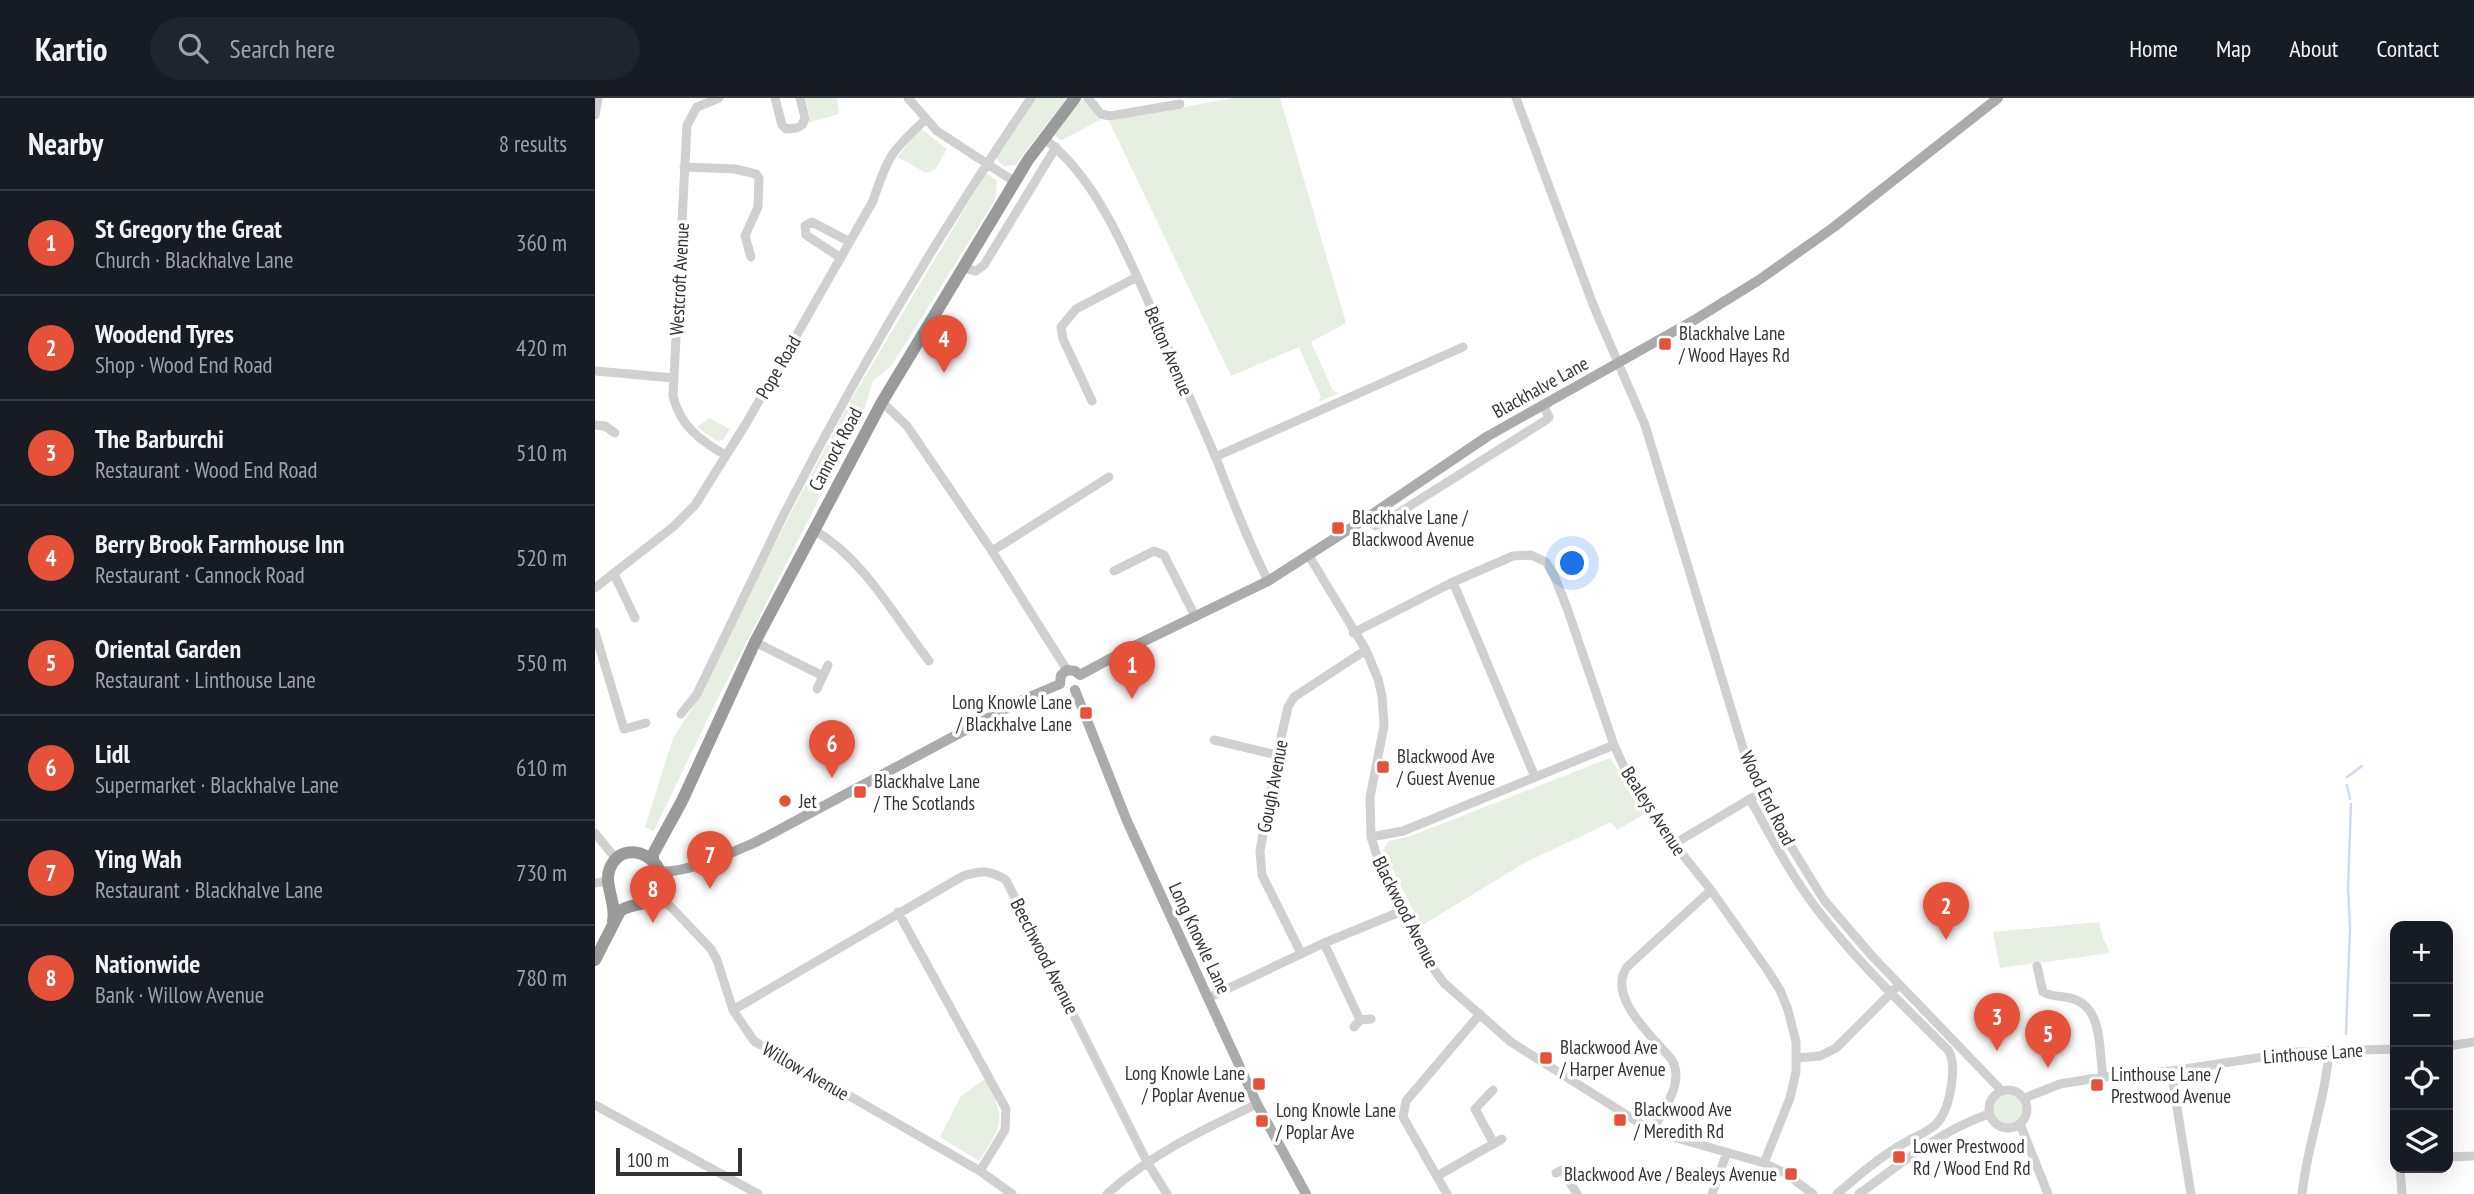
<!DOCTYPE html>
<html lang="en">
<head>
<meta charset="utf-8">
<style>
	body { margin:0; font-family:"PT Sans Narrow",sans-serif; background:#20242c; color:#f1f3f6 }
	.controls { position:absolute; right:21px; bottom:21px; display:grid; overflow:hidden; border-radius:14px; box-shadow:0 7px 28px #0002 }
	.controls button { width:63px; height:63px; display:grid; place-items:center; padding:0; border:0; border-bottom:2px solid #363941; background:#171b24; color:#f1f3f6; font:35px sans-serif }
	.scale { position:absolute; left:21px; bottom:18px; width:126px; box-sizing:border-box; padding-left:7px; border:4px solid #333; border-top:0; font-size:19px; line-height:24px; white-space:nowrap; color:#333; -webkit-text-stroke:5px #fff; paint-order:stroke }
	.you { position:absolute; left:978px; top:466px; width:24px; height:24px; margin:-18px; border:5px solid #fff; border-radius:50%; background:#1a73e8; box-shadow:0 0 0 10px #1a73e833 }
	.badge { display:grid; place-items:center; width:46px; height:46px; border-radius:50%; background:#e55139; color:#fff; font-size:23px; font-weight:700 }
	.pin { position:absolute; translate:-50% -58px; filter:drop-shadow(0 2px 4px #0008) }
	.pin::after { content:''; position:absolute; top:37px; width:24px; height:21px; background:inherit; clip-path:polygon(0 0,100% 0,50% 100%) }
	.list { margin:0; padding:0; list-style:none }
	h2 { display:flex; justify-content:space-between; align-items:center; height:91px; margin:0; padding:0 28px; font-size:30px }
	h2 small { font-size:23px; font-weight:400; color:#9ea1a6 }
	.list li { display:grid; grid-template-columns:46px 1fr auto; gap:21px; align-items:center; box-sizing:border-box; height:105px; padding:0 28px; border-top:2px solid #363941 }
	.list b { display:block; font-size:26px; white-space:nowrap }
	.list p { margin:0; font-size:23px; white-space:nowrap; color:#9ea1a6 }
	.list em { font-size:23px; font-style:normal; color:#9ea1a6 }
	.icon { flex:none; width:38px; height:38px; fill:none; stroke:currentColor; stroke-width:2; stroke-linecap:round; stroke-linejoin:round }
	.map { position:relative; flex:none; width:1879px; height:1096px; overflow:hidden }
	header { display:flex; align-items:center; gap:42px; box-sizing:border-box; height:98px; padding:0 35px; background:#171b24; border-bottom:2px solid #363941 }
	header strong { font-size:33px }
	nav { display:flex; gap:38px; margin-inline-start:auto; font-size:24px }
	.search { width:490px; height:63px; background:#20242c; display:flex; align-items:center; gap:18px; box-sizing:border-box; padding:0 24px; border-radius:38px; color:#9ea1a6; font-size:26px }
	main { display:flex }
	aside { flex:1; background:#171b24 }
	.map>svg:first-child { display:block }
	.green { fill:#e6efe1 }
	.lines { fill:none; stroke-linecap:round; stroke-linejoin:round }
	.stream { stroke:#cedbee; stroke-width:2.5 }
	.minor { stroke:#d0d0d0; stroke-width:9 }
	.major { stroke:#ababab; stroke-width:10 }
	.highway { stroke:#9a9a9a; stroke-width:12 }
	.poi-dot { fill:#e55139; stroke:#fff; stroke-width:2.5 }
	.labels { text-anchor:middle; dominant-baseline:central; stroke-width:7; stroke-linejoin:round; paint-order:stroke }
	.street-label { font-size:19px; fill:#333; stroke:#fff }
	.poi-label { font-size:19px; fill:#333; stroke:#fff; text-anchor:start }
</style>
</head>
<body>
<header>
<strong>Kartio</strong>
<div class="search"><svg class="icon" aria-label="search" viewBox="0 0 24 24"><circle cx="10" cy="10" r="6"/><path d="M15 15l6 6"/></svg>Search here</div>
<nav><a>Home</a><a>Map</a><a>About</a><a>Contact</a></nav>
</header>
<main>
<aside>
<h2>Nearby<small>8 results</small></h2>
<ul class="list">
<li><span class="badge">1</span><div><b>St Gregory the Great</b><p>Church · Blackhalve Lane</p></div><em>360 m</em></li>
<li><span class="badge">2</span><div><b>Woodend Tyres</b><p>Shop · Wood End Road</p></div><em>420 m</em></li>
<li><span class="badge">3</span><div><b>The Barburchi</b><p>Restaurant · Wood End Road</p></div><em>510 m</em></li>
<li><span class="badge">4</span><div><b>Berry Brook Farmhouse Inn</b><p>Restaurant · Cannock Road</p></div><em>520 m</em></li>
<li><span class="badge">5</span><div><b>Oriental Garden</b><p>Restaurant · Linthouse Lane</p></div><em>550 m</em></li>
<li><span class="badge">6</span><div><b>Lidl</b><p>Supermarket · Blackhalve Lane</p></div><em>610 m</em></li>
<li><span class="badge">7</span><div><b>Ying Wah</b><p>Restaurant · Blackhalve Lane</p></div><em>730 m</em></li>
<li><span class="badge">8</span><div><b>Nationwide</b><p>Bank · Willow Avenue</p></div><em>780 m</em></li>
</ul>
</aside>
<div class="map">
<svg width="1879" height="1096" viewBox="0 0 1879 1096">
	<rect width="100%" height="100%" fill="#fff"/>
	<path class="green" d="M 210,0 L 242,0 L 244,16 L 212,25 L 215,18 Z
		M 441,0 L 472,0 L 420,67 L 409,68 L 403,63 L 401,57 Z
		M 488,0 L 505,22 L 467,42 L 462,40 L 460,35 Z
		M 638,0 L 685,0 L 751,225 L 716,244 L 738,293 L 744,295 L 723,304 L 726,299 L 704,249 L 636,278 L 514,23 Z
		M 326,31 L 352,51 L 340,72 L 331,75 L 303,59 L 321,34 Z
		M 391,75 L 402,83 L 400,102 L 297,267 L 278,283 L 264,329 L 223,403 L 115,616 L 59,733 L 50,729 L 78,640 L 105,598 L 178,449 L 253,307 Z
		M 114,320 L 135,331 L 128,342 L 122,343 L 102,329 Z
		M 1015,660 L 1050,716 L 1022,732 L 1016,724 L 931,764 L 826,828 L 788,752 L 794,743 L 816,738 Z
		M 1504,824 L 1508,840 L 1515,855 L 1405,870 L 1398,834 Z
		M 390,981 C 411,1021 409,1025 384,1063 L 345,1039 L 366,998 Z
		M1398 1011a15 15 0 1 1 30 0a15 15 0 1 1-30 0Z"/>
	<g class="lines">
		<path class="stream" d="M 1752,679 L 1767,668
			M 1752,687 L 1755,701
			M 1751,936 L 1755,830 L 1753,789 L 1756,706"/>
		<path class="minor" d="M 124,0 L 102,9 L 92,27 L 78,298 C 85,328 105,342 130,357
			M 180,0 L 187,27 L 191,31 L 202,30 L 207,27 L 210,20 L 205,0
			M 313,0 L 342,33 L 420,84
			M 493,0 L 506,16 L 515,18 L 585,6
			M 921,0 L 999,209 L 1050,327 L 1155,673 L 1192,742 L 1229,802 L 1277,858 L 1406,992
			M 0,17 L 3,0
			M 448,40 C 504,79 539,172 566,233 C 584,276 603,318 621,360 C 637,402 653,443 673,483
			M 89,69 L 140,71 L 161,76 L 164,80 L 163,109 L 150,138 L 156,159
			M 246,160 L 211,137 L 210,128 L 217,124 L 255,144
			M 368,170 L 381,173 L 389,167 L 461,49
			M 0,273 L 79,280
			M 497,303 L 468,241 L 466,229 L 481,211 L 542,179
			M 287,304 L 312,328 L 397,453 L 472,572
			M 0,327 L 10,328 L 20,335
			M 620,359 L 868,249
			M 770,421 L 781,428 L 786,426 L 951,322 L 954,319 L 948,307
			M 219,432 C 269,461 299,518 334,563
			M 397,453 L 514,379
			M 714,458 L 771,552 L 783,581 L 787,598 L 789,628 L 775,699 L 776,739 L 781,755 L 807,813 L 832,862 L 849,885 L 916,944 L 1057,1033 L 1169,1065 L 1190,1075 L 1218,1096
			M 519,473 L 559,453 L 569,457 L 600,518
			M 19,476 L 40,520
			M 858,484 L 940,679
			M 0,490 L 78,429 L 100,407 L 152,324 L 278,103 C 292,60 296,53 330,22
			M 0,534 L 29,631 L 51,625
			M 758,535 L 858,484 L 918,458 L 936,457 L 951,464 L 959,477 L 972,510 L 1019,647 L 1033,678 L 1079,746 L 1116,792 L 1173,873 L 1185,892 L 1193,912 L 1201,944 L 1201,974 L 1195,1000 L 1169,1065
			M 160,544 L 228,578
			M 222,591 L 233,567
			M 86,616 L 102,596 C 130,539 157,481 185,424 C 259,278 344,135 436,0
			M 619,642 L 682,657
			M 1155,701 C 1177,740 1197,780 1225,815 C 1263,865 1309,908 1353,952 C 1363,967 1355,1010 1343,1024 C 1335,1034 1322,1037 1311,1044 C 1286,1058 1264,1077 1242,1096
			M 0,735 L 21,761
			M 776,739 L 808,733 L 1019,647
			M 1079,746 L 1158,699
			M 0,785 L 13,783
			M 61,797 L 77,810 L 116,851 L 122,862 L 138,912 L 159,943 L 385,1073 L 417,1096
			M 303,814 L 411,1011 L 410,1032 L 385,1073
			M 729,845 L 765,922
			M 706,855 L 667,777 L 665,753 L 682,657 L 693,609 L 699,599 L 771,552
			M 1442,868 L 1448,894 C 1458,900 1470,897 1481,902 C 1508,912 1504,955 1508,979
			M 613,900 L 729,845 L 807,813
			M 138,912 L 368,778 C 386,772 395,772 411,782 L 552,1064 L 572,1096
			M 759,929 L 765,922 L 776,921
			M 1853,948 L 1879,944
			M 1202,960 L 1225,958 L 1241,950 L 1300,891
			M 1576,973 L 1596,1096
			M1394 1011a19 19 0 1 1 38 0a19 19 0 1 1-38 0Z
			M 898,992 L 880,1011 L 899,1046
			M 1430,1000 L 1465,986 L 1508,979 L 1576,973 L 1701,954 L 1800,951
			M 0,1007 L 163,1096
			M 1425,1026 L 1453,1096
			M 1057,1033 C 1068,1012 1090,985 1077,962 C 1059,940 1011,899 1032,869 L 1116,792
			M 1853,1059 L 1879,1058
			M 1805,1070 L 1807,1096
			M 961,1075 L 967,1072 L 982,1096
			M 842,1078 L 907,1041
			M 512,1096 C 556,1056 609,1031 662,1006
			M 852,1096 L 808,1019 L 811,1003 L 885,916
			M 1117,1096 L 1132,1054
			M 1264,1096 C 1304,1067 1346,1032 1394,1016
			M 1707,1096 C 1712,1047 1731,1000 1734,952"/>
		<path class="major" d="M 485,577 L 535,550 L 673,483 L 770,421 L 893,338 L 1101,221 L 1164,182 L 1239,129 L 1403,0
			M 465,586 L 466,577 L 472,572 L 480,573 L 485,577
			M 480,592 L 532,723 L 613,900 L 662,1006 L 711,1096
			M 65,774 C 98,773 131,757 161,744 L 425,603 L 465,586"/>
		<path class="highway" d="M 58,762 L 58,756 L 87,703 L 160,544 L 287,304 L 433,62 L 480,0
			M 0,862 L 25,813 C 35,805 49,809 59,799 C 86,769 31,733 15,770 C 8,786 22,805 18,823"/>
	</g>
	<g class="poi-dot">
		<rect x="1063" y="239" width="14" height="14" rx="3.5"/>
		<rect x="736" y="423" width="14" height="14" rx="3.5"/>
		<rect x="484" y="608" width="14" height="14" rx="3.5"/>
		<rect x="781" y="662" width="14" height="14" rx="3.5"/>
		<rect x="258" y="687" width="14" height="14" rx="3.5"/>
		<circle cx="190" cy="703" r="7"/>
		<rect x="944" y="953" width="14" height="14" rx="3.5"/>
		<rect x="657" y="979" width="14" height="14" rx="3.5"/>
		<rect x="1495" y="980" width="14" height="14" rx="3.5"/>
		<rect x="1018" y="1015" width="14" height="14" rx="3.5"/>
		<rect x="660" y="1016" width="14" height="14" rx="3.5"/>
		<rect x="1297" y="1052" width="14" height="14" rx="3.5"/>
		<rect x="1189" y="1069" width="14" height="14" rx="3.5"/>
	</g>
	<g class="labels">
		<g class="street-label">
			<text transform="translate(84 181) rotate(-87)">Westcroft Avenue</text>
			<text transform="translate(574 253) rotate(67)">Belton Avenue</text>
			<text transform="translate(183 269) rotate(-60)">Pope Road</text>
			<text transform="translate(945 289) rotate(-29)">Blackhalve Lane</text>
			<text transform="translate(240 351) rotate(-62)">Cannock Road</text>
			<text transform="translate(677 688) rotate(-79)">Gough Avenue</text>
			<text transform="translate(1173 700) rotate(64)">Wood End Road</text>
			<text transform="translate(1059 713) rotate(57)">Bealeys Avenue</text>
			<text transform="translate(811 814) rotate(63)">Blackwood Avenue</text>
			<text transform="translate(605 840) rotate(65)">Long Knowle Lane</text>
			<text transform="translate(450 858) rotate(63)">Beechwood Avenue</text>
			<text transform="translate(1718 955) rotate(-4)">Linthouse Lane</text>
			<text transform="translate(211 973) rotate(30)">Willow Avenue</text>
		</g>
		<g class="poi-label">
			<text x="1084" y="235">Blackhalve Lane<tspan x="1084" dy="22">/ Wood Hayes Rd</tspan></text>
			<text x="757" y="419">Blackhalve Lane /<tspan x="757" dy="22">Blackwood Avenue</tspan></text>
			<text x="477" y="604" text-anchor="end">Long Knowle Lane<tspan x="477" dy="22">/ Blackhalve Lane</tspan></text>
			<text x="802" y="658">Blackwood Ave<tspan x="802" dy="22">/ Guest Avenue</tspan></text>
			<text x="279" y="683">Blackhalve Lane<tspan x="279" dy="22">/ The Scotlands</tspan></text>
			<text x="204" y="703">Jet</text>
			<text x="965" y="949">Blackwood Ave<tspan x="965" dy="22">/ Harper Avenue</tspan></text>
			<text x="650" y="975" text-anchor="end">Long Knowle Lane<tspan x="650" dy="22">/ Poplar Avenue</tspan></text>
			<text x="1516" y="976">Linthouse Lane /<tspan x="1516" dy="22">Prestwood Avenue</tspan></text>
			<text x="1039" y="1011">Blackwood Ave<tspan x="1039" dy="22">/ Meredith Rd</tspan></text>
			<text x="681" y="1012">Long Knowle Lane<tspan x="681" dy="22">/ Poplar Ave</tspan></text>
			<text x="1318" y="1048">Lower Prestwood<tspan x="1318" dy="22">Rd / Wood End Rd</tspan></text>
			<text x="1182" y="1076" text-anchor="end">Blackwood Ave / Bealeys Avenue</text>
		</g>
	</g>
</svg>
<div class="controls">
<button>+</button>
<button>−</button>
<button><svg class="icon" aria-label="locate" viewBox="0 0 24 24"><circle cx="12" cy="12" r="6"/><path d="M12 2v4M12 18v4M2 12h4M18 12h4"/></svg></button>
<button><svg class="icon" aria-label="layers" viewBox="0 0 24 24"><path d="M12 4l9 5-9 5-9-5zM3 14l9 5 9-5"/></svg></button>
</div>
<div class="scale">100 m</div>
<div class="you"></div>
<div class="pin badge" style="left:537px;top:601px">1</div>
<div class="pin badge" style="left:1351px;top:842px">2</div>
<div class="pin badge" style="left:1402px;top:953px">3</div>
<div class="pin badge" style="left:349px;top:275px">4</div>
<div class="pin badge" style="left:1453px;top:970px">5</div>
<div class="pin badge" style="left:237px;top:680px">6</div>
<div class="pin badge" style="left:115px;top:791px">7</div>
<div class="pin badge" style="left:58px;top:825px">8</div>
</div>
</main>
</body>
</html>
